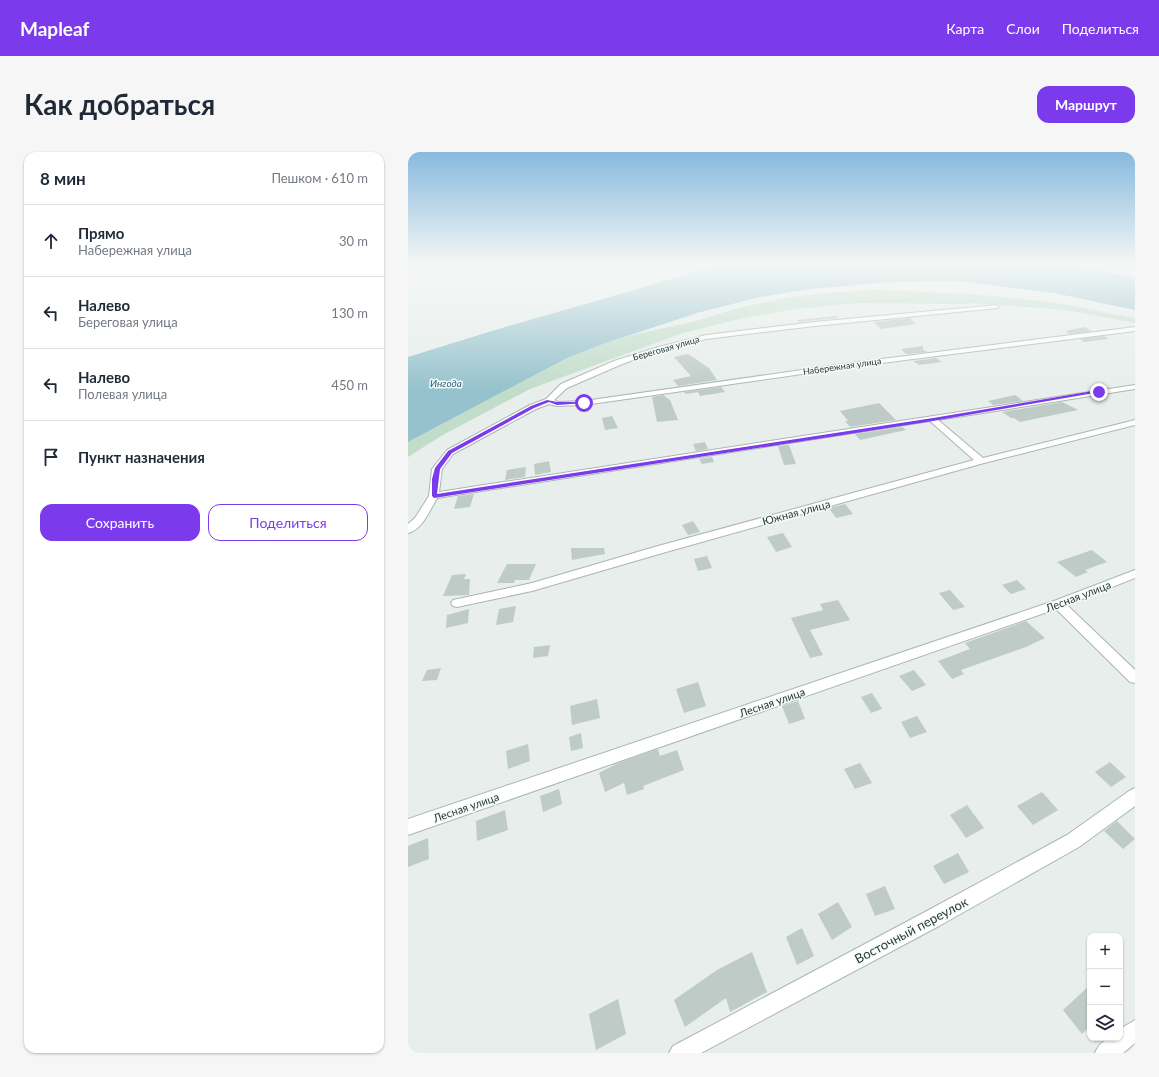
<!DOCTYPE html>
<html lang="ru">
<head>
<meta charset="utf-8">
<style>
	body { margin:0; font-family:Lato,sans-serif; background:#f6f6f7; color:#1f2937 }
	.controls { position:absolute; right:12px; bottom:12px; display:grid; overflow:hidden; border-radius:8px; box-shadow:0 1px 3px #0004 }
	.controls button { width:36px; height:36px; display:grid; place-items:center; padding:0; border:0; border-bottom:1px solid #e0e1e3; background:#fff; color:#1f2937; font:20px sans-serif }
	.stop { position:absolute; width:12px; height:12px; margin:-9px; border:3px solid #7c3aed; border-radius:50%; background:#fff }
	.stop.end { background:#7c3aed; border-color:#fff; box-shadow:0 1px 4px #0008 }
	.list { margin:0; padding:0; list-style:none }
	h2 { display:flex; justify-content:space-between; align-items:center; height:52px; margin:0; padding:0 16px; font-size:17px }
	h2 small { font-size:13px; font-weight:400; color:#747a83 }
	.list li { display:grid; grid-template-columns:26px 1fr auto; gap:12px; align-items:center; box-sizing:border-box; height:72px; padding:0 16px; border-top:1px solid #e0e1e3 }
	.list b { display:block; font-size:15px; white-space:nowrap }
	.list p { margin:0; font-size:13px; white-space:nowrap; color:#747a83 }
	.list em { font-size:13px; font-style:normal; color:#747a83 }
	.actions { display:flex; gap:8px; padding:12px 16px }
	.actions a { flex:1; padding:9px 0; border:1px solid #7c3aed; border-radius:12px; text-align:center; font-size:14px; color:#7c3aed }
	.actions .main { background:#7c3aed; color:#fff }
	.icon { flex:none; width:22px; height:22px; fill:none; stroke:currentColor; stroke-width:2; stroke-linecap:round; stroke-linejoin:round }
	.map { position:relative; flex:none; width:727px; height:901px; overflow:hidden; border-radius:12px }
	header { display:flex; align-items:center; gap:24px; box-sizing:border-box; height:56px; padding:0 20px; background:#7c3aed; color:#fff }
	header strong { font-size:19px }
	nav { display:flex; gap:22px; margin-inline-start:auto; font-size:14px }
	.intro { display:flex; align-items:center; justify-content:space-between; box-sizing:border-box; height:96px; padding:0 24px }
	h1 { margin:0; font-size:28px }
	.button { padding:10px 18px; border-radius:12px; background:#7c3aed; color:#fff; font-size:14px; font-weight:700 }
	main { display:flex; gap:24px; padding:0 24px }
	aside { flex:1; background:#fff; border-radius:12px; box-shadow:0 1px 3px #0004 }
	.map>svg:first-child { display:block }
	.green { fill:#c2dcca }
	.water { fill:#95c2cc }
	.building { fill:#bfcbc7 }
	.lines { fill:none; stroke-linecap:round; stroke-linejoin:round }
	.minor-casing { stroke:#aab6b2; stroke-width:2 }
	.minor { fill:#fff; fill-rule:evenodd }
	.route { fill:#7c3aed }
	.labels { text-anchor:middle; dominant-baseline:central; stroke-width:3; stroke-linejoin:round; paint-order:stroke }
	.far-street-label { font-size:9px; fill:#273e39; stroke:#f7faf9 }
	.far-water-label { font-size:10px; font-style:italic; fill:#266575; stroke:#f7faf9 }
	.street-label { font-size:11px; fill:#273e39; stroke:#f7faf9 }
	.near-street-label { font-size:13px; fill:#273e39; stroke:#f7faf9 }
</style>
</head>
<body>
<header>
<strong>Mapleaf</strong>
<nav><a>Карта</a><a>Слои</a><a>Поделиться</a></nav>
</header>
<div class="intro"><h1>Как добраться</h1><a class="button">Маршрут</a></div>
<main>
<aside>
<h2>8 мин<small>Пешком · 610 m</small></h2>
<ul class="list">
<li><svg class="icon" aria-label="ahead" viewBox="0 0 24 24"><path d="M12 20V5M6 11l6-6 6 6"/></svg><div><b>Прямо</b><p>Набережная улица</p></div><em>30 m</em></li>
<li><svg class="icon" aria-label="left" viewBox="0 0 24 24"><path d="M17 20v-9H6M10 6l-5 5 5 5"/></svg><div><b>Налево</b><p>Береговая улица</p></div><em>130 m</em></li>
<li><svg class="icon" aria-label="left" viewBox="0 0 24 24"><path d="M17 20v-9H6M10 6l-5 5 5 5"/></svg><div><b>Налево</b><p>Полевая улица</p></div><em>450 m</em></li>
<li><svg class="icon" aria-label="arrive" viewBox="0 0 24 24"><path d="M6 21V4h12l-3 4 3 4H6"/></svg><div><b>Пункт назначения</b></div></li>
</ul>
<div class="actions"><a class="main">Сохранить</a><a>Поделиться</a></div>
</aside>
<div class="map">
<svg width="727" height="901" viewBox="0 0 727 901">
	<rect width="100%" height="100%" fill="#e7eeeb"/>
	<path class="green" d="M 469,138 C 522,140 577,142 631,149 C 663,152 695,161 727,166 L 727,171 L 658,158 L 564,151 L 554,152 L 451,151 L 388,157 L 331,167 L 272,182 L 122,237 L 33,284 L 0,305 L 0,290 L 159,206 L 195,192 L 228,182 L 288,169 L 334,155 L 378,146 L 415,141 Z"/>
	<path class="water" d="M 309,113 L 667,113 L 727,125 L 727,158 L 646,141 L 552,129 L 483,130 L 401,137 L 352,145 L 289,161 L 195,192 L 159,206 L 0,290 L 0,205 L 87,178 L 264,127 Z"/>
	<path class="building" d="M 429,164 L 429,166 L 391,170 L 389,168 Z
		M 502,166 L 508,172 L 473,177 L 466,170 Z
		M 676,175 L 684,179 L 662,182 L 657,179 Z
		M 696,184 L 701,187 L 676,190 L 672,187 Z
		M 515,194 L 515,198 L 520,200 L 498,202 L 493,197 Z
		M 280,202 L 301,216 L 309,228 L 270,234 L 265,228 L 283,224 L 266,205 Z
		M 528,206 L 534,210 L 511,213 L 505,209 Z
		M 313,235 L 317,240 L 292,244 L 290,240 L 278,242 L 276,240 Z
		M 255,243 L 262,248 L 270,268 L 249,270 L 244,245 Z
		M 607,243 L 615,249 L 585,253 L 580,249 Z
		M 654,250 L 670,258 L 612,270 L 606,266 L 603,266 L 594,260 Z
		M 471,251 L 488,268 L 442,275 L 437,269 L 440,269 L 432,259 Z
		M 204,264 L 210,276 L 197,278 L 194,266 Z
		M 494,275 L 498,278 L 452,288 L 447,282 Z
		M 297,290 L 300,297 L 288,299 L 285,292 Z
		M 381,293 L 388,312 L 376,313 L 370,294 Z
		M 304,305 L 306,310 L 294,312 L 291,307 Z
		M 141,309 L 143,320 L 127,323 L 126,312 Z
		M 118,315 L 117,325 L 97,328 L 99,318 Z
		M 66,342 L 62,355 L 46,357 L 50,344 Z
		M 437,352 L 445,362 L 428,366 L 421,356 Z
		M 285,369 L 292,380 L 280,383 L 274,373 Z
		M 375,381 L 384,395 L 368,400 L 359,385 Z
		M 163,396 L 196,396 L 197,402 L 164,408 Z
		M 684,398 L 699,410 L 677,418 L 680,420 L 668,425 L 649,410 Z
		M 299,404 L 304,416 L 290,419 L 286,407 Z
		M 99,412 L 128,412 L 121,428 L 107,428 L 106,431 L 89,431 Z
		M 58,422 L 56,427 L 62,427 L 61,443 L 35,444 L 44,423 Z
		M 609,428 L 618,437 L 603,442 L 594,433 Z
		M 542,438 L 557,455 L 545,458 L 531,441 Z
		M 430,448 L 442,468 L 402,478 L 415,503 L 402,506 L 383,466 L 415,458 L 412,452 Z
		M 108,454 L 105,470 L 88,473 L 91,457 Z
		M 61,457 L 60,471 L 38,476 L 39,463 Z
		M 618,469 L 637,486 L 618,495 L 553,518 L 556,522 L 544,527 L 530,509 L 562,497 L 557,491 Z
		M 142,493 L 140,504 L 125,506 L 126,495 Z
		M 33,516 L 29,528 L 14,529 L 19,518 Z
		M 506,518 L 518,533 L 504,539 L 491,524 Z
		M 290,530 L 298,554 L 276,561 L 268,537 Z
		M 464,541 L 474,557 L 463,561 L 453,545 Z
		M 189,547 L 192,566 L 164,573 L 162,554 Z
		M 390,549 L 397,567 L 381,572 L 374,554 Z
		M 509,564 L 519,580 L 502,586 L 493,570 Z
		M 173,581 L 175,596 L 163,599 L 161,585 Z
		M 120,592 L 122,609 L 100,617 L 98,599 Z
		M 250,597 L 252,604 L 269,598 L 276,618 L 235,634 L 236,637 L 219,643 L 216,631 L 197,640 L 191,621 L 210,611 Z
		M 702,610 L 718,625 L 703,635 L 687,620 Z
		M 452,611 L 464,631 L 447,637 L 436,617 Z
		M 151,637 L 154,652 L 135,660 L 132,644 Z
		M 634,640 L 650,658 L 625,673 L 609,654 Z
		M 559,653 L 576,676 L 558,686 L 542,663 Z
		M 97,658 L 100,678 L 69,689 L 68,669 Z
		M 709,669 L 727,687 L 715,697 L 696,679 Z
		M 20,686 L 21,707 L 0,715 L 0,694 Z
		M 550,701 L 561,720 L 536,732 L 525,714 Z
		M 477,734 L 487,757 L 467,764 L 458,742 Z
		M 430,750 L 444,775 L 424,788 L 410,762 Z
		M 394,776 L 406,804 L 389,813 L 378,785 Z
		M 344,800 L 359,840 L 322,860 L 318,846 L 277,875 L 266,848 L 309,818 Z
		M 682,833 L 682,874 L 674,882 L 655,858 Z
		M 210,847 L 218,882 L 188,898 L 181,862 Z"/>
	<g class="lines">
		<defs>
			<path id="minor" d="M 21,113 L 29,113 L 0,121 L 0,117 Z
				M 588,153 L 591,155 L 590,156 L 407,174 L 298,187 L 251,198 L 212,213 L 159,236 L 146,248 L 150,250 L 176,249 L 450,210 L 727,175 L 727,179 L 450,214 L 176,253 L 149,254 L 141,252 L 128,257 L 45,302 L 34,317 L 31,340 L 727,233 L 727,237 L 530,268 L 575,306 L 727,268 L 727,273 L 576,311 L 258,400 L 124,439 L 49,455 L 45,454 L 43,451 L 45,448 L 124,431 L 250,394 L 566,308 L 522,269 L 29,346 C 22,358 14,378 0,381 L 0,372 L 7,366 L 21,344 L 24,317 L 39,298 L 122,253 L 138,247 L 153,232 L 206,209 L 247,196 L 298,183 L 407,170 Z
				M 727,418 L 727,426 L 659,453 L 727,518 L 727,531 L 722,530 L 648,457 L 0,683 L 0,667 L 646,449 Z
				M 727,636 L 727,654 L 671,695 L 531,774 L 293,901 L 261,901 L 265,894 L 517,760 L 659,683 L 721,639 Z
				M 727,868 L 727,891 L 715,901 L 687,901 C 692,889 699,886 712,886 L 712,877 Z"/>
		</defs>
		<use href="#minor" class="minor-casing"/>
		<use href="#minor" class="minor"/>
	</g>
	<linearGradient id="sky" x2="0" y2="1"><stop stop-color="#87badd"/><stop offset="0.47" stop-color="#f4f7f6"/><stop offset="1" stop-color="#f4f7f6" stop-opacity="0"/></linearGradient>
	<rect width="727" height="239" fill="url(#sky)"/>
	<path class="route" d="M 691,238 L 692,240 L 525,269 L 26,346 L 24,344 L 24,327 L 27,316 L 40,299 L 123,254 L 139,248 L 149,250 L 176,250 L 178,251 L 149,253 L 141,250 L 126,256 L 44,301 L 32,317 L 29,342 L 525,266 Z"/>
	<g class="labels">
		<g class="far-street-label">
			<text transform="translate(258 196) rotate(-16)">Береговая улица</text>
			<text transform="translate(434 214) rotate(-8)">Набережная улица</text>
		</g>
		<g class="far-water-label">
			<text x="38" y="231">Ингода</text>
		</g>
		<g class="street-label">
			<text transform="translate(388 360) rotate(-15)">Южная улица</text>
			<text transform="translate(670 444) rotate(-21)">Лесная улица</text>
			<text transform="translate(364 550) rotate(-19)">Лесная улица</text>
			<text transform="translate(58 655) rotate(-19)">Лесная улица</text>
		</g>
		<g class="near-street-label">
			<text transform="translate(503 778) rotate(-28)">Восточный переулок</text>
		</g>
	</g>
</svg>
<div class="controls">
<button>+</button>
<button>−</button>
<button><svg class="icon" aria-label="layers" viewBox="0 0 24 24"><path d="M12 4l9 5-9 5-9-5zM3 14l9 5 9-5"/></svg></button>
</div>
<div class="stop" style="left:176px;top:251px"></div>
<div class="stop end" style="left:691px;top:240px"></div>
</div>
</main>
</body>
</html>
